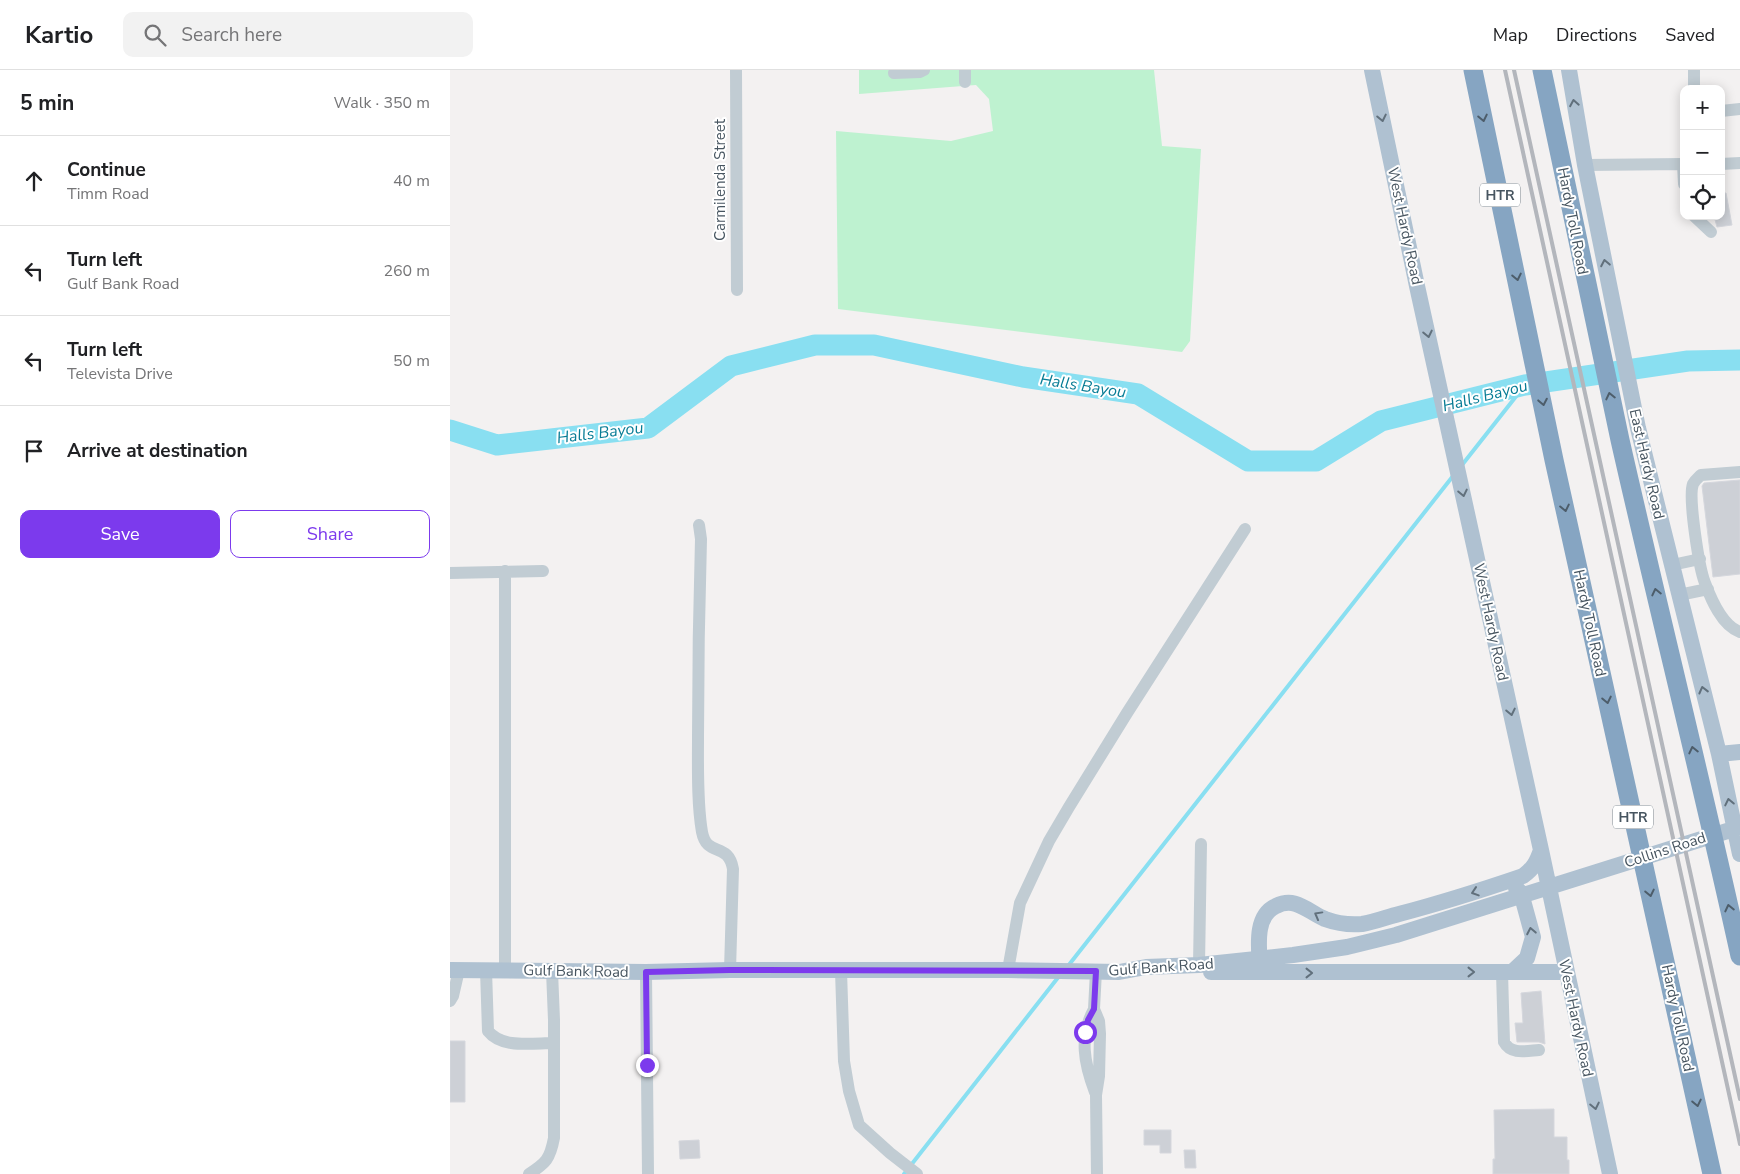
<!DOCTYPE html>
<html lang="en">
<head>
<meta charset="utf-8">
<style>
	body { margin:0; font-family:"Nunito Sans",sans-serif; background:#f2f2f2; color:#202124 }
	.controls { position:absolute; right:15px; top:15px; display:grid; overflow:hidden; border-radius:10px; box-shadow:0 2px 12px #0003 }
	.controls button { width:45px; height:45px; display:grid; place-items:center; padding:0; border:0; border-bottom:1px solid #e0e0e0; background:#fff; color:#202124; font:25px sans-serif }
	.stop { position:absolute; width:15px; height:15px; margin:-11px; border:4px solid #7c3aed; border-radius:50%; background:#fff }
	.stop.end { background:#7c3aed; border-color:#fff; box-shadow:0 1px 5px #0008 }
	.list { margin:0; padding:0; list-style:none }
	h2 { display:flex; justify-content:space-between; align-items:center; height:65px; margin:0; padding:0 20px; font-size:21px }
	h2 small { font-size:16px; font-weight:400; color:#757577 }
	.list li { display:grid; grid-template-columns:32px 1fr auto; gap:15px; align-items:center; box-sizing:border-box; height:90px; padding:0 20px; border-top:1px solid #e0e0e0 }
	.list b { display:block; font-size:19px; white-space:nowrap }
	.list p { margin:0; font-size:16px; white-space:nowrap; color:#757577 }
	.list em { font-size:16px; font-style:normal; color:#757577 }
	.actions { display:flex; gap:10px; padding:15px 20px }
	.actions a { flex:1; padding:11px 0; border:1px solid #7c3aed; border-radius:10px; text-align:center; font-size:18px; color:#7c3aed }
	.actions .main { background:#7c3aed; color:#fff }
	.icon { flex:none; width:28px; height:28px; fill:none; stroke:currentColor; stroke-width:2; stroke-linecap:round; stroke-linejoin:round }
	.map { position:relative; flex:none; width:1290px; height:1104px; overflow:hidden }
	header { display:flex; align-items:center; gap:30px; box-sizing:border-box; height:70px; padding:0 25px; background:#fff; border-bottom:1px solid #e0e0e0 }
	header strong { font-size:24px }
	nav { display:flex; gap:28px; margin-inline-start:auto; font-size:18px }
	.search { width:350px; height:45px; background:#f2f2f2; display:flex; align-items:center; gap:12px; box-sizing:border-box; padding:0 18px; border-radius:10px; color:#757577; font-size:19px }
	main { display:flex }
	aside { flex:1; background:#fff }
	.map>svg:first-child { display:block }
	.green { fill:#bef2d0 }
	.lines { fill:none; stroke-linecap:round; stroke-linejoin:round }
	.stream { stroke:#89dff1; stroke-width:4 }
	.river { stroke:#89dff1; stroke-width:21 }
	.building { fill:#cdd0d6; stroke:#d5d7dd }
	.minor { stroke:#c1ccd3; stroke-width:12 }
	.major { stroke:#afc1d1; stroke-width:16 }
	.highway { stroke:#86a5c2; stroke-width:19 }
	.rail { stroke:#b3b6bc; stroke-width:4 }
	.oneway { stroke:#61707c }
	.oneway2 { stroke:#4d5d6a }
	.route { stroke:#7c3aed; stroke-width:6 }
	.labels { text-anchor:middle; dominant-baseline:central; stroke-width:4; stroke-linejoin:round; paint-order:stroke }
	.shield { fill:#fff; stroke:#7e8890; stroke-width:1 }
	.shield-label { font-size:14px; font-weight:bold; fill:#475560 }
	.street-label { font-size:15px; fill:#475560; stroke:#fff }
	.water-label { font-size:16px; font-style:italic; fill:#077c95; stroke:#fff }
</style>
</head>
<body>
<header>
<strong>Kartio</strong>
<div class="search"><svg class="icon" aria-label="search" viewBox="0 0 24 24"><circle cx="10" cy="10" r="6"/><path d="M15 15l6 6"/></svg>Search here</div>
<nav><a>Map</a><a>Directions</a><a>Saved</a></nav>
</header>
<main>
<aside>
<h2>5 min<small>Walk · 350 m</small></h2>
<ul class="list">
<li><svg class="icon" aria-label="ahead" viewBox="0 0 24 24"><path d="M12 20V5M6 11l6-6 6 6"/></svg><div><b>Continue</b><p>Timm Road</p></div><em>40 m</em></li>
<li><svg class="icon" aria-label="left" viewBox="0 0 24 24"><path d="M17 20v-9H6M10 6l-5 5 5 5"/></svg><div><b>Turn left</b><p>Gulf Bank Road</p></div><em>260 m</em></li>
<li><svg class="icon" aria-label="left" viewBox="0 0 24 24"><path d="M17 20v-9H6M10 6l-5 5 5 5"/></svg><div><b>Turn left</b><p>Televista Drive</p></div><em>50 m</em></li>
<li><svg class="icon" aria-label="arrive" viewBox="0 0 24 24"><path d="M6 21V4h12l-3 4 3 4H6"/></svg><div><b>Arrive at destination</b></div></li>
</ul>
<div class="actions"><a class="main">Save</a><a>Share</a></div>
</aside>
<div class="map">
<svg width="1290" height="1104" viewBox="0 0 1290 1104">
	<rect width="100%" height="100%" fill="#f3f1f1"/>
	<path class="green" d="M 409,0 L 704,0 L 712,76 L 751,79 L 740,271 L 732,282 L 388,239 L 386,61 L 501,71 L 543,61 L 539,29 L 526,15 L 409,24 Z"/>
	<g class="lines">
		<path class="stream" d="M 1012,395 L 1075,315
			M 618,896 L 1003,406
			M 454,1104 L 610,905"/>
		<path class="river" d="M 0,360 L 47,375 L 198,358 L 281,296 L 365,275 L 424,275 L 573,307 L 688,324 L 798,391 L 866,391 L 931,351 L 1075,315 L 1238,291 L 1290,290"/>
	</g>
	<path class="building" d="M 1271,123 L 1276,123 L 1282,155 L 1267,157 L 1264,146 L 1271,146 Z
		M 1290,410 L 1290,504 L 1263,507 L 1252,416 L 1254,413 Z
		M 1091,921 L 1095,974 L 1089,972 L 1067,972 L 1065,953 L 1073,953 L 1071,923 Z
		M 0,971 L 15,971 L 15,1032 L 0,1032 Z
		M 1104,1039 L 1104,1067 L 1117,1067 L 1117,1090 L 1119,1090 L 1119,1104 L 1043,1104 L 1043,1089 L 1045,1089 L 1044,1040 Z
		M 694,1060 L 721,1060 L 721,1083 L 710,1083 L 710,1075 L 694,1075 Z
		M 249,1070 L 250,1088 L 230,1089 L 229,1071 Z
		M 734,1080 L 745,1080 L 746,1098 L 735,1098 Z"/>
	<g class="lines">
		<path class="minor" d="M 286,0 L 287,220
			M 515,0 L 515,12
			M 1244,0 L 1244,19
			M 444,3 L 470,2 L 474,0
			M 1271,41 L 1290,39
			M 1233,94 L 1234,114
			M 1271,94 L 1290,93
			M 1135,95 L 1234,94
			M 1244,146 L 1261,162
			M 1290,402 L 1251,405 C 1248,408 1245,410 1243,414 C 1238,427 1249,498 1255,513 C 1261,529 1272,556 1290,562
			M 249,455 L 251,469 C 249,535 248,601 248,667 C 248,697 247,733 252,762 C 257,788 278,771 283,799 L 280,900
			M 1222,495 L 1250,489
			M 0,503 L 93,501
			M 1229,525 L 1258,519
			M 749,895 L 751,774
			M 36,900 L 38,961 C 52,979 83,973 104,973
			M 55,900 L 55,501
			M 558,900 L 570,833 L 599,771 L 619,737 L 677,643 L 795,459
			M 391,901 L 394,991 L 399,1021 L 409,1055 L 440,1083 L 467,1104
			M 646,901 L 644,939 L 649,951 L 650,964 L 649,1006 L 646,1025 L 647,1104
			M 196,902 L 198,1104
			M 1052,902 L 1054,972 C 1061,985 1076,981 1089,980
			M 0,931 L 3,926 L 9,900
			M 644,939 C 629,967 634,993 645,1022
			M 79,1104 C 96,1093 100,1089 104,1068 L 104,950 L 102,901"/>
		<path class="major" d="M 922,0 L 967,216 L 1091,780 L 1160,1104
			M 1119,0 L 1135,95 L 1188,358 L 1269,684 L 1290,784
			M 1269,684 L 1290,682
			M 810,898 C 809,878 804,846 826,836 C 846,826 858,842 875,849 C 886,853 901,855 912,854 C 925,852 937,847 949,844 C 991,833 1032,820 1073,806 C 1083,799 1087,792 1091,780
			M 0,900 L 196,902 L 280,900 L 558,900 L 669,902 L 696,897 L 749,895 L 843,885 L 897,877 L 946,865 L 1290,757
			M 761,902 L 1116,902
			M 1062,902 L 1077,888 L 1083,867 L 1071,823 L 1066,818"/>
		<path class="highway" d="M 1023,0 L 1104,390 L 1262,1104
			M 1092,0 C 1119,123 1143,247 1170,370 C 1209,542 1252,713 1290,886"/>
		<path class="rail" d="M 1055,0 L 1290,1074
			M 1064,0 L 1290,1029"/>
	</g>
	<defs><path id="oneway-chevron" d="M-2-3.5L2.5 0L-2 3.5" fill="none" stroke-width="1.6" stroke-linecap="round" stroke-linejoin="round" transform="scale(1.25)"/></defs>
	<g class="oneway">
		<use href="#oneway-chevron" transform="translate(1124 33) rotate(-100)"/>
		<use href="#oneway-chevron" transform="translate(932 48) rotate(78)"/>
		<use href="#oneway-chevron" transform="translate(1155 193) rotate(-101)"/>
		<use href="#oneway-chevron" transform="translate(978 264) rotate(78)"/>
		<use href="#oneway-chevron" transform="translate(1013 423) rotate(78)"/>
		<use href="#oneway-chevron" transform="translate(1253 620) rotate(-104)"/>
		<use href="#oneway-chevron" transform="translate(1061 642) rotate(78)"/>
		<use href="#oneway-chevron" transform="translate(1279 732) rotate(-102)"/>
		<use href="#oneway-chevron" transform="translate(1025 822) rotate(162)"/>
		<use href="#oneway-chevron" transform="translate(868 845) rotate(-151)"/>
		<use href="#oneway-chevron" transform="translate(1081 861) rotate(-101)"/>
		<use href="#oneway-chevron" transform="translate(1021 902)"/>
		<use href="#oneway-chevron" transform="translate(859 903)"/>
		<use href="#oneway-chevron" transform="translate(1145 1036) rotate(78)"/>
	</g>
	<g class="oneway2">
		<use href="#oneway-chevron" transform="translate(1033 48) rotate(78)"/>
		<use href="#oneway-chevron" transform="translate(1067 207) rotate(78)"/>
		<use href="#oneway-chevron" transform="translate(1160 326) rotate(-103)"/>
		<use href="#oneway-chevron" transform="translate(1093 332) rotate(79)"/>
		<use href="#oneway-chevron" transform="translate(1115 438) rotate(78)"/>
		<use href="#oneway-chevron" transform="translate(1206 522) rotate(-103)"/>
		<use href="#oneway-chevron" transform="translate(1157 630) rotate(78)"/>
		<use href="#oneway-chevron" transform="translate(1243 680) rotate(-103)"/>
		<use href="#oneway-chevron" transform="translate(1200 823) rotate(78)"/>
		<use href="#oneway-chevron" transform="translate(1279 838) rotate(-103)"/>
		<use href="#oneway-chevron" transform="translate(1247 1033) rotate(78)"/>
	</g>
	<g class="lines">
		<path class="route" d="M 197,995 L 196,902 L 280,900 L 646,901 L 644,939 L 638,950 L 635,962"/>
	</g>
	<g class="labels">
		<g class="shield">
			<rect x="1030" y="113.5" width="40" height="23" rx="4"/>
			<rect x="1163" y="735.5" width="40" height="23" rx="4"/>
		</g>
		<g class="shield-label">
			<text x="1050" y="125">HTR</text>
			<text x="1183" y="747">HTR</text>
		</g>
		<g class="street-label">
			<text transform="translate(270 110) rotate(-90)">Carmilenda Street</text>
			<text transform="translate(1123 151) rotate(79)">Hardy Toll Road</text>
			<text transform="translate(955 156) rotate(78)">West Hardy Road</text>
			<text transform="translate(1197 394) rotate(77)">East Hardy Road</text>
			<text transform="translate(1041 552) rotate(78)">West Hardy Road</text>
			<text transform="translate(1140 553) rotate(78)">Hardy Toll Road</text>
			<text transform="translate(1215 780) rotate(-18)">Collins Road</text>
			<text transform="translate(711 897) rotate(-4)">Gulf Bank Road</text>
			<text transform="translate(126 901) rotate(1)">Gulf Bank Road</text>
			<text transform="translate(1126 948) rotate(78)">West Hardy Road</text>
			<text transform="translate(1228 948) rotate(78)">Hardy Toll Road</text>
		</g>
		<g class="water-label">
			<text transform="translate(633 316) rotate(9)">Halls Bayou</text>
			<text transform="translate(1035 326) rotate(-14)">Halls Bayou</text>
			<text transform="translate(150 363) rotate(-7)">Halls Bayou</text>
		</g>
	</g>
</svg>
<div class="controls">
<button>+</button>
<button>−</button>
<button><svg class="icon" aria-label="locate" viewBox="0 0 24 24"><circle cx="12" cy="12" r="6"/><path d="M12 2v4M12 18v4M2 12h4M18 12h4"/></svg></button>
</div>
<div class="stop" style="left:635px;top:962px"></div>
<div class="stop end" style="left:197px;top:995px"></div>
</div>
</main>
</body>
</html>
